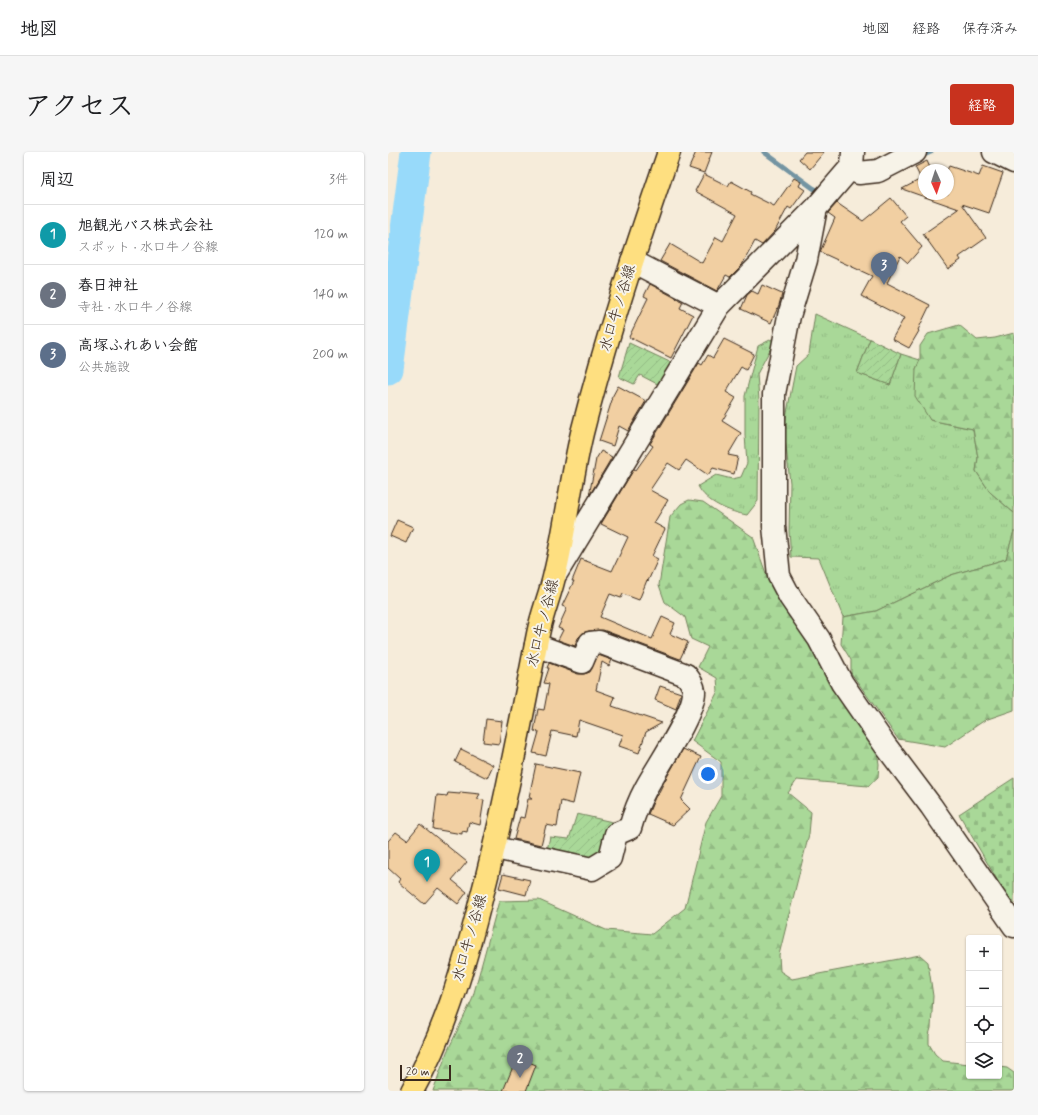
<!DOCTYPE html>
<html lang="ja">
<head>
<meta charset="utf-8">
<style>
	body { margin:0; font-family:Mynerve,"Klee One",sans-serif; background:#f6f6f6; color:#202124 }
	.controls { position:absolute; right:12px; bottom:12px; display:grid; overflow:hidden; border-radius:4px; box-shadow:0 1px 3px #0004 }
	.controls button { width:36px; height:36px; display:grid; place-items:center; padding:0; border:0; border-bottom:1px solid #e0e0e0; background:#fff; color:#202124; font:20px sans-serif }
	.compass { position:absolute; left:530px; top:12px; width:36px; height:36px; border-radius:50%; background:#fff; box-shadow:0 1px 3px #0004; rotate:177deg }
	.scale { position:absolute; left:12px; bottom:10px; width:51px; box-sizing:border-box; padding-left:4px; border:2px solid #3b2a1e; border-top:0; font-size:11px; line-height:14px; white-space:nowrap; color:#3b2a1e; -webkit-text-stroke:3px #f7f3e8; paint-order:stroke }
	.you { position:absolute; left:320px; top:622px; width:14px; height:14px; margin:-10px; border:3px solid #fff; border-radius:50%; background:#1a73e8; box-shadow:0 0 0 6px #1a73e833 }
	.badge { display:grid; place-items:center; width:26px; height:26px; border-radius:50%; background:#c8321e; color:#fff; font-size:13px; font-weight:700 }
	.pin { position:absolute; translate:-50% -33px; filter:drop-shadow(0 1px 2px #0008) }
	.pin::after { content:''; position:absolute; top:21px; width:14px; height:12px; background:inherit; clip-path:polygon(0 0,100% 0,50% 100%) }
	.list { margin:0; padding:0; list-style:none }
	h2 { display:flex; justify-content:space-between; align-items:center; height:52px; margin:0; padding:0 16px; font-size:17px }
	h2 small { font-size:13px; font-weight:400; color:#757577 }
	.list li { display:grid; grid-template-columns:26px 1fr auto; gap:12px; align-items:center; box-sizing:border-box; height:60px; padding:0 16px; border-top:1px solid #e0e0e0 }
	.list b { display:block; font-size:15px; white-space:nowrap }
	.list p { margin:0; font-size:13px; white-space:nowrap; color:#757577 }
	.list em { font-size:13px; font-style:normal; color:#757577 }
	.icon { flex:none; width:22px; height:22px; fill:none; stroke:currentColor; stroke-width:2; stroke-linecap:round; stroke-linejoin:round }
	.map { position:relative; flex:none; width:626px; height:939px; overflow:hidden; border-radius:4px }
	header { display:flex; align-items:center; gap:24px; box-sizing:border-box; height:56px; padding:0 20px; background:#fff; border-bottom:1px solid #e0e0e0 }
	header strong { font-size:19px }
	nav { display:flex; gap:22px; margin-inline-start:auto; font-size:14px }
	.intro { display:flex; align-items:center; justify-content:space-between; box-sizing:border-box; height:96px; padding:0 24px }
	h1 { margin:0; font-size:28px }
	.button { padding:10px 18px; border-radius:4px; background:#c8321e; color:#fff; font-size:14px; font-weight:700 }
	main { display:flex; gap:24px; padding:0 24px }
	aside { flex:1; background:#fff; border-radius:4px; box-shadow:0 1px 3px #0004 }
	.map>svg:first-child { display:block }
	.grass { fill:url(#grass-tufts); stroke:#72815b }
	.forest { fill:url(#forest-firs); stroke:#72815b }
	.cemetery { fill:url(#cemetery-stones); stroke:#72815b }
	.garden { fill:url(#garden-furrows); stroke:#72815b }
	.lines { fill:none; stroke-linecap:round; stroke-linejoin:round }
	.stream { stroke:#7394a2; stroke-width:5 }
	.river { stroke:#98dafa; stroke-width:31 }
	.building { fill:#f1cfa2; stroke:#3b2a1e }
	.minor-casing { stroke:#3b2a1e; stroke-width:25 }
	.major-casing { stroke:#3b2a1e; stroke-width:25 }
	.minor { stroke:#f7f3e8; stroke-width:22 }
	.major { stroke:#fedf80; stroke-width:22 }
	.labels { text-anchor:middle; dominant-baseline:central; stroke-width:4; stroke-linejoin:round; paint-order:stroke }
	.street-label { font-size:15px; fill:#3b2a1e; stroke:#f7f3e8 }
</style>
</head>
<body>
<header>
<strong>地図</strong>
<nav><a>地図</a><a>経路</a><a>保存済み</a></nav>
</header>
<div class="intro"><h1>アクセス</h1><a class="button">経路</a></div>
<main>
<aside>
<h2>周辺<small>3件</small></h2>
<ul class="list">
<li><span class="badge" style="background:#0f9aa8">1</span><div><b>旭観光バス株式会社</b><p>スポット · 水口牛ノ谷線</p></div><em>120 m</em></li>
<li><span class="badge" style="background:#6b7280">2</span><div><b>春日神社</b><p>寺社 · 水口牛ノ谷線</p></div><em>140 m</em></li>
<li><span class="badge" style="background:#5c6f8a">3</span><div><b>高塚ふれあい会館</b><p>公共施設</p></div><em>200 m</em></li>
</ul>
</aside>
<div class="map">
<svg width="626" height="939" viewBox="0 0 626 939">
	<defs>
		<pattern id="grass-tufts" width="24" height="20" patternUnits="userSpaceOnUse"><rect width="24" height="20" fill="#a9d898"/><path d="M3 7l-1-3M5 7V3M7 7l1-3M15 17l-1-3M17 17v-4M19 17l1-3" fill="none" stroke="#92ba83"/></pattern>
		<pattern id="forest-firs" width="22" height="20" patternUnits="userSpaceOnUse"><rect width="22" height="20" fill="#a9d898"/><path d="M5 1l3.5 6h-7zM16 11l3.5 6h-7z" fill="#92ba83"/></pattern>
		<pattern id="cemetery-stones" width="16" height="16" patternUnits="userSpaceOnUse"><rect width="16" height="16" fill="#a9d898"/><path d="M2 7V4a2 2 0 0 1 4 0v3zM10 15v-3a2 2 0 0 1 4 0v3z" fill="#92ba83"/></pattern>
		<pattern id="garden-furrows" width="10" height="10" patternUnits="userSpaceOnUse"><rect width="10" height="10" fill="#a9d898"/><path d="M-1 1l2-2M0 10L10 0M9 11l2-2" fill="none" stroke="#92ba83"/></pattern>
	</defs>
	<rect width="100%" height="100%" fill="#f6ecda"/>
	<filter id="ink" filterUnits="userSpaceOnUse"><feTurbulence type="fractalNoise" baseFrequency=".025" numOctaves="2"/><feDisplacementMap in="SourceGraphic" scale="8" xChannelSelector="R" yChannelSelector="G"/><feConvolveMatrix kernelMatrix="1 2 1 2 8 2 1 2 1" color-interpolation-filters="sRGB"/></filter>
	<g filter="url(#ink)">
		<path class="grass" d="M 427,162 L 482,187 L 469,221 L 502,233 L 513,202 L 532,208 L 528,217 L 542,268 L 585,277 L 590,306 L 588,319 L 602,340 L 626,361 L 626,379 L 618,407 L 563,423 L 488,459 L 455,465 L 431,406 L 403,405 L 401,379 L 402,331 L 396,276 L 408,214 L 421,202 Z
			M 384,187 L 385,192 L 369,222 L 371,248 L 370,349 L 359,363 C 342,360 318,351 310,334 L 328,323 L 344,327 L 353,325 L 359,311 L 357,283 L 357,244 L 370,194 Z"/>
		<path class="forest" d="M 571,173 L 589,188 L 607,186 L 626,181 L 626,361 L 602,340 L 588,319 L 590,306 L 585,277 L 542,268 L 527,244 L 528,217 L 532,208 L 532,194 L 540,182 Z
			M 301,348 L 315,350 L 365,385 L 381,430 L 488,593 L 491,612 L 490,625 L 480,634 L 409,628 L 400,641 L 423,660 L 421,682 L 391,803 L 392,819 L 404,827 L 532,803 L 540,810 L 545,844 L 543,876 L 541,883 L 541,892 L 547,902 L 555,909 L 581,912 L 581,924 L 611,924 L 611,915 L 619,916 L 626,921 L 626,939 L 45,939 L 59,900 L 84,848 L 111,749 L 151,748 L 218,778 L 264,782 L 297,756 L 318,670 L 333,644 L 333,610 L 304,589 L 330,539 L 329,526 L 310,515 L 320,495 L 303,487 L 297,465 L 277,450 L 271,433 L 282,365 L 293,352 Z
			M 626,379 L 626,558 L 597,568 L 557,595 L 510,587 L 463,521 L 463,508 L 453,492 L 455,465 L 488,459 L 563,423 L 618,407 Z"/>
		<path class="cemetery" d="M 626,626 L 626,757 L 571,662 Z"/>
		<path class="garden" d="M 482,187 L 513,202 L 502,233 L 469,221 Z
			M 241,191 L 286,212 L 273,234 L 252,223 L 246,232 L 231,225 Z
			M 189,662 L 229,671 L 204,713 L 158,702 L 162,685 L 181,687 Z"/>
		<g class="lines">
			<path class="stream" d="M 376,0 L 425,36 L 431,39
				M 531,5 L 543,0"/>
			<path class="river" d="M 0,217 L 28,0"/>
		</g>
		<path class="building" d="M 308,0 L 324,0 L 316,21 L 301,16 Z
			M 417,0 L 436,0 L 422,17 L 411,7 Z
			M 539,9 L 543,18 L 536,18 L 536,42 L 560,42 L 559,18 L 561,14 L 591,24 L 595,14 L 615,21 L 601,61 L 574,52 L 598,86 L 571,105 L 573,108 L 560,117 L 535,82 L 571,57 L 514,37 L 533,27 L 527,15 Z
			M 316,22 L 340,34 L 343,29 L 363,40 L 362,42 L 386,54 L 406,26 L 413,30 L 411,34 L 417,38 L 403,57 L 400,55 L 387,79 L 374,93 L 367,89 L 354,113 L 342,125 L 338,123 L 329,139 L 272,109 L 282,92 L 314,111 L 328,85 L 335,89 L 349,62 L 307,39 Z
			M 503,46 L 518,64 L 512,69 L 534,95 L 520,111 L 512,104 L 499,131 L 542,153 L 530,178 L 531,179 L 521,196 L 504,187 L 516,166 L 473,144 L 484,124 L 432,100 L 447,66 L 440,61 L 449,51 L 475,69 Z
			M 262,132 L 295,150 L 292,156 L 305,163 L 283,206 L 241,185 L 260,146 L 256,144 Z
			M 374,133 L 394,142 L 391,153 L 383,171 L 353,157 L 359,143 L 364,139 L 370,142 Z
			M 336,187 L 366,202 L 358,218 L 353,215 L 338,240 L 348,246 L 334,269 L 353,281 L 340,303 L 350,305 L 346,322 L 325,316 L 320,323 L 298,308 L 291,318 L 280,311 L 262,338 L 280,348 L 266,371 L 277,377 L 264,404 L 270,407 L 260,429 L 259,428 L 251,448 L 235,442 L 233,446 L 222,442 L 212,465 L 264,487 L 274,465 L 287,471 L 282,482 L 300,490 L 292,507 L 215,478 L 201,479 L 195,481 L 190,486 L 187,494 L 170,488 L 175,478 L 170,476 L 179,456 L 174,454 L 186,429 L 184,429 L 193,407 L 224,419 L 240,385 L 213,372 L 246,317 L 248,318 L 265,294 L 262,292 L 311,211 L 314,213 L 320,203 L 325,206 Z
			M 230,234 L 258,249 L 240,279 L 231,274 L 225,294 L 211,289 L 224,248 L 223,247 Z
			M 213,299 L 224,305 L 201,344 L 208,307 Z
			M 9,368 L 25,375 L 18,391 L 2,384 Z
			M 210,503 L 224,508 L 221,514 L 214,510 L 208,538 L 227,545 L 224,554 L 274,571 L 258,580 L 251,601 L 231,594 L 235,583 L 191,568 L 188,584 L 164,579 L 158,604 L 145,601 L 151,580 L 146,579 L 150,557 L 156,558 L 161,532 L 156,531 L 161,516 L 159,516 L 161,511 L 190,522 L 196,522 L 202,520 Z
			M 272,534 L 293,541 L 288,557 L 267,548 Z
			M 98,567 L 114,569 L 111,592 L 95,590 Z
			M 73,597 L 105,613 L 99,626 L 67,610 Z
			M 295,597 L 313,605 L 293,648 L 302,657 L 285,673 L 260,662 L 268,643 L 269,644 L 276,630 Z
			M 148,612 L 192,621 L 185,652 L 173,649 L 169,675 L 158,673 L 153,693 L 126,687 L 132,665 L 136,666 L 140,647 L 144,647 L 141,645 Z
			M 72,640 L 92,642 L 89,647 L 96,648 L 92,673 L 81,670 L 79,680 L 74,679 L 74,682 L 45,677 L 49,643 L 59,644 L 60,641 L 72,642 Z
			M 32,672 L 79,710 L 64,728 L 79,740 L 70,752 L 50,736 L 36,752 L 10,730 L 12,727 L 0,716 L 0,689 L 8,680 L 19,688 Z
			M 115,722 L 142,728 L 138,743 L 111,736 Z
			M 129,905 L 148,913 L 138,939 L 115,939 Z"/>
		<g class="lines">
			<defs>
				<path id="minor" d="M 606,0 L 626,10
					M 464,14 L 471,21 L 490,19 L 527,0
					M 428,56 L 418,108 L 401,164 L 386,242 L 386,374 L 391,424 L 402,445 L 431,487 L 454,531 L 497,593 L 543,654 L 626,774
					M 244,109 L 331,154
					M 169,420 L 331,154 L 428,56 L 464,14 L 465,0
					M 107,696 L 204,717 L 222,706 L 228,682 L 242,676 C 246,662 251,649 258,636 C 269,615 307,561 306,539 C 305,532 302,528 298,523 L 211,490 L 202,491 L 194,510 L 148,493"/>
				<path id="major" d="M 24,939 C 56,882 75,818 91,755 C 115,665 132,574 150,482 C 154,461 163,441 167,421 C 178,375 183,327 194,281 C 218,186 249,93 281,0"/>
			</defs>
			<use href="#minor" class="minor-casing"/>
			<use href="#major" class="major-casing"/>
			<use href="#minor" class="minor"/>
			<use href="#major" class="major"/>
		</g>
	</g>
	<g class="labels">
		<g class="street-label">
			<text transform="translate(230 156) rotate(-73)">水口牛ノ谷線</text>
			<text transform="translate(155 471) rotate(-76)">水口牛ノ谷線</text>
			<text transform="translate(82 786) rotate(-74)">水口牛ノ谷線</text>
		</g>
	</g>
</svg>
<div class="controls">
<button>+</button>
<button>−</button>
<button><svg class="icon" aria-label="locate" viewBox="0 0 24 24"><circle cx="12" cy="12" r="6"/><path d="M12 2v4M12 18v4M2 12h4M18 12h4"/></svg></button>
<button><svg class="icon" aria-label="layers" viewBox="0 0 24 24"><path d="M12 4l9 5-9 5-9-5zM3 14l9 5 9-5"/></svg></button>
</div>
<svg class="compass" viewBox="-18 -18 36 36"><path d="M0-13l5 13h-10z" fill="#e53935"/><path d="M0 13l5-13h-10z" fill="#757577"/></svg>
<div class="scale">20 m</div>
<div class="you"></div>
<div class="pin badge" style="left:39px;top:730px;background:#0f9aa8">1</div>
<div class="pin badge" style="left:132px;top:926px;background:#6b7280">2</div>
<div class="pin badge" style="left:496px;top:133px;background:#5c6f8a">3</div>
</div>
</main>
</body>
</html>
